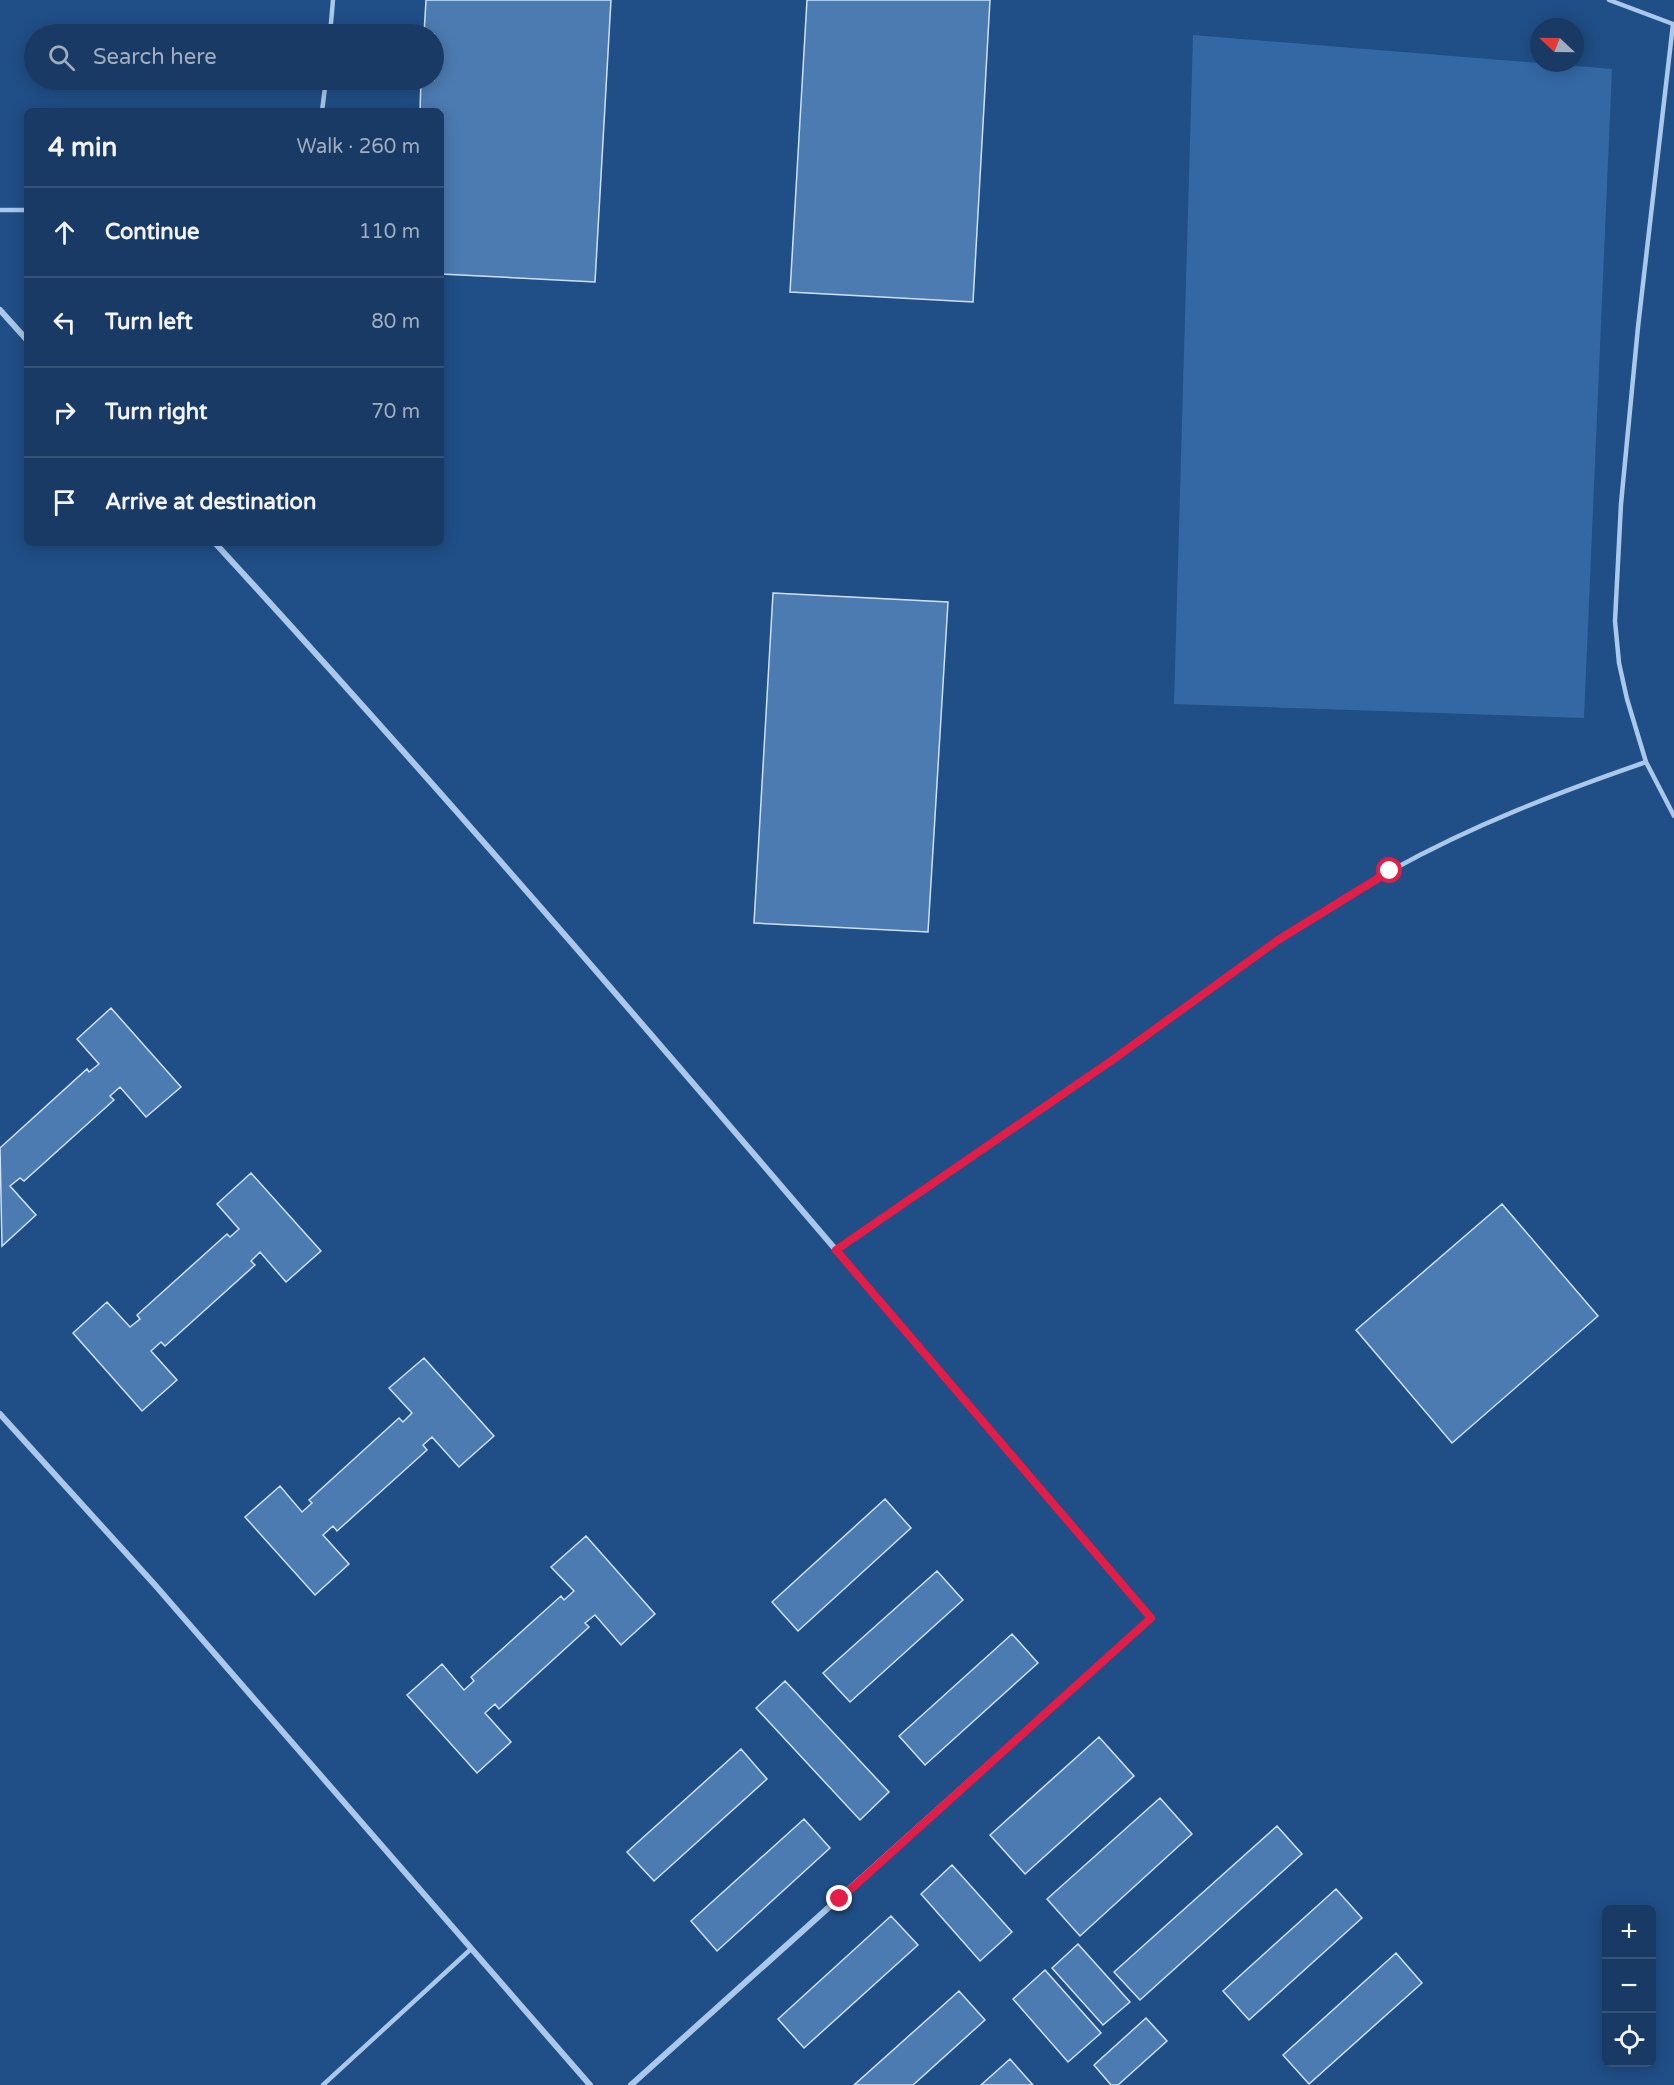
<!DOCTYPE html>
<html lang="en">
<head>
<meta charset="utf-8">
<style>
	body { margin:0; font-family:"Varela Round",sans-serif; background:#25456d; color:#f1f3f6 }
	.controls { position:absolute; right:18px; bottom:18px; display:grid; overflow:hidden; border-radius:9px; box-shadow:0 3px 15px #0003 }
	.controls button { width:54px; height:54px; display:grid; place-items:center; padding:0; border:0; border-bottom:2px solid #365478; background:#183a64; color:#f1f3f6; font:30px sans-serif }
	.compass { position:absolute; left:1530px; top:18px; width:54px; height:54px; border-radius:50%; background:#183a64; box-shadow:0 3px 15px #0003; rotate:292deg }
	.stop { position:absolute; width:18px; height:18px; margin:-14px; border:4px solid #e11d48; border-radius:50%; background:#fff }
	.stop.end { background:#e11d48; border-color:#fff; box-shadow:0 2px 6px #0008 }
	.list { margin:0; padding:0; list-style:none }
	h2 { display:flex; justify-content:space-between; align-items:center; height:78px; margin:0; padding:0 24px; font-size:26px }
	h2 small { font-size:20px; font-weight:400; color:#9fadbf }
	.list li { display:grid; grid-template-columns:39px 1fr auto; gap:18px; align-items:center; box-sizing:border-box; height:90px; padding:0 24px; border-top:2px solid #365478 }
	.list b { display:block; font-size:22px; white-space:nowrap }
	.list em { font-size:20px; font-style:normal; color:#9fadbf }
	.icon { flex:none; width:33px; height:33px; fill:none; stroke:currentColor; stroke-width:2; stroke-linecap:round; stroke-linejoin:round }
	.map { position:relative; flex:none; width:1674px; height:2085px; overflow:hidden }
	.search { position:absolute; background:#183a64; box-shadow:0 3px 15px #0003; left:24px; top:24px; width:420px; height:66px; display:flex; align-items:center; gap:15px; box-sizing:border-box; padding:0 21px; border-radius:33px; color:#9fadbf; font-size:22px }
	.panel { position:absolute; background:#183a64; box-shadow:0 3px 15px #0003; left:24px; top:108px; width:420px; height:438px; border-radius:9px }
	.map>svg:first-child { display:block }
	.green { fill:#3368a4 }
	.building { fill:#4c7bb1; stroke:#cee1f8; stroke-width:1.5 }
	.lines { fill:none; stroke-linecap:round; stroke-linejoin:round }
	.lane { stroke:#a9c8ea; stroke-width:4.5 }
	.street { stroke:#a9c8ea; stroke-width:6 }
	.route { stroke:#e11d48; stroke-width:8 }
</style>
</head>
<body>
<div class="map">
<svg width="1674" height="2085" viewBox="0 0 1674 2085">
	<rect width="100%" height="100%" fill="#204e86"/>
	<path class="green" d="M 1193,35 L 1612,69 L 1584,718 L 1174,704 Z"/>
	<path class="building" d="M 426,0 L 611,0 L 595,282 L 441,274 L 441,111 L 420,111 L 421,80 L 434,80 L 434,34 L 424,34 Z
		M 807,0 L 990,0 L 973,302 L 790,292 Z
		M 773,593 L 948,602 L 928,932 L 754,923 Z
		M 111,1008 L 181,1087 L 146,1117 L 120,1087 L 110,1096 L 114,1100 L 24,1181 L 20,1178 L 10,1186 L 36,1215 L 2,1246 L 0,1148 L 87,1069 L 89,1072 L 99,1064 L 77,1039 Z
		M 251,1173 L 321,1251 L 286,1282 L 260,1252 L 251,1261 L 255,1265 L 165,1346 L 161,1342 L 151,1351 L 177,1380 L 142,1411 L 73,1333 L 107,1302 L 130,1327 L 140,1319 L 137,1315 L 227,1234 L 230,1237 L 239,1229 L 217,1204 Z
		M 1502,1204 L 1598,1316 L 1452,1443 L 1356,1330 Z
		M 424,1358 L 494,1436 L 459,1467 L 432,1437 L 423,1445 L 427,1450 L 337,1531 L 333,1526 L 323,1535 L 349,1564 L 315,1595 L 245,1517 L 280,1486 L 302,1512 L 312,1503 L 309,1500 L 399,1418 L 403,1422 L 412,1413 L 389,1388 Z
		M 885,1499 L 911,1528 L 798,1631 L 772,1602 Z
		M 586,1536 L 655,1614 L 621,1645 L 595,1615 L 585,1623 L 589,1627 L 499,1709 L 495,1704 L 485,1713 L 511,1742 L 477,1773 L 407,1695 L 442,1664 L 464,1690 L 474,1681 L 471,1677 L 561,1596 L 564,1600 L 574,1591 L 551,1567 Z
		M 937,1571 L 963,1600 L 850,1702 L 823,1673 Z
		M 1012,1634 L 1038,1663 L 925,1765 L 899,1736 Z
		M 785,1681 L 889,1792 L 860,1820 L 756,1708 Z
		M 1099,1737 L 1134,1776 L 1025,1874 L 990,1835 Z
		M 741,1749 L 767,1779 L 654,1881 L 627,1852 Z
		M 1160,1798 L 1192,1834 L 1080,1936 L 1047,1899 Z
		M 804,1819 L 830,1848 L 717,1951 L 691,1921 Z
		M 1277,1826 L 1302,1854 L 1140,2000 L 1114,1972 Z
		M 952,1865 L 1012,1932 L 980,1961 L 921,1894 Z
		M 1336,1889 L 1362,1918 L 1249,2020 L 1223,1991 Z
		M 891,1916 L 918,1945 L 804,2048 L 778,2019 Z
		M 1078,1944 L 1130,2002 L 1103,2025 L 1052,1968 Z
		M 1396,1953 L 1422,1983 L 1309,2084 L 1283,2055 Z
		M 1045,1970 L 1101,2033 L 1068,2062 L 1013,1999 Z
		M 959,1991 L 985,2020 L 913,2085 L 854,2085 Z
		M 1146,2018 L 1167,2041 L 1118,2085 L 1111,2085 L 1094,2065 Z
		M 1010,2059 L 1033,2085 L 981,2085 Z"/>
	<g class="lines">
		<path class="lane" d="M 1609,0 L 1673,24
			M 1673,24 L 1638,327 L 1621,504 L 1615,621 L 1619,663 L 1627,699 L 1646,762 L 1674,816
			M 330,34 L 333,0
			M 322,111 L 326,80
			M 0,210 L 27,210
			M 836,1250 C 928,1187 1021,1125 1112,1061 C 1204,996 1293,924 1392,870 C 1473,825 1559,792 1646,762
			M 323,2085 L 471,1949"/>
		<path class="street" d="M 0,310 L 27,340
			M 215,543 C 537,893 841,1258 1151,1618 L 631,2085
			M 0,1414 L 155,1585 L 590,2085"/>
	</g>
	<g class="lines">
		<path class="route" d="M 840,1899 L 1151,1618 L 836,1250 L 1111,1061 L 1278,940 L 1390,871"/>
	</g>
</svg>
<div class="controls">
<button>+</button>
<button>−</button>
<button><svg class="icon" aria-label="locate" viewBox="0 0 24 24"><circle cx="12" cy="12" r="6"/><path d="M12 2v4M12 18v4M2 12h4M18 12h4"/></svg></button>
</div>
<svg class="compass" viewBox="-18 -18 36 36"><path d="M0-13l5 13h-10z" fill="#e53935"/><path d="M0 13l5-13h-10z" fill="#9fadbf"/></svg>
<div class="stop" style="left:1390px;top:871px"></div>
<div class="stop end" style="left:840px;top:1899px"></div>
<div class="search"><svg class="icon" aria-label="search" viewBox="0 0 24 24"><circle cx="10" cy="10" r="6"/><path d="M15 15l6 6"/></svg>Search here</div>
<section class="panel">
<h2>4 min<small>Walk · 260 m</small></h2>
<ul class="list">
<li><svg class="icon" aria-label="ahead" viewBox="0 0 24 24"><path d="M12 20V5M6 11l6-6 6 6"/></svg><div><b>Continue</b></div><em>110 m</em></li>
<li><svg class="icon" aria-label="left" viewBox="0 0 24 24"><path d="M17 20v-9H6M10 6l-5 5 5 5"/></svg><div><b>Turn left</b></div><em>80 m</em></li>
<li><svg class="icon" aria-label="right" viewBox="0 0 24 24"><path d="M7 20v-9h11M14 6l5 5-5 5"/></svg><div><b>Turn right</b></div><em>70 m</em></li>
<li><svg class="icon" aria-label="arrive" viewBox="0 0 24 24"><path d="M6 21V4h12l-3 4 3 4H6"/></svg><div><b>Arrive at destination</b></div></li>
</ul>
</section>
</div>
</body>
</html>
